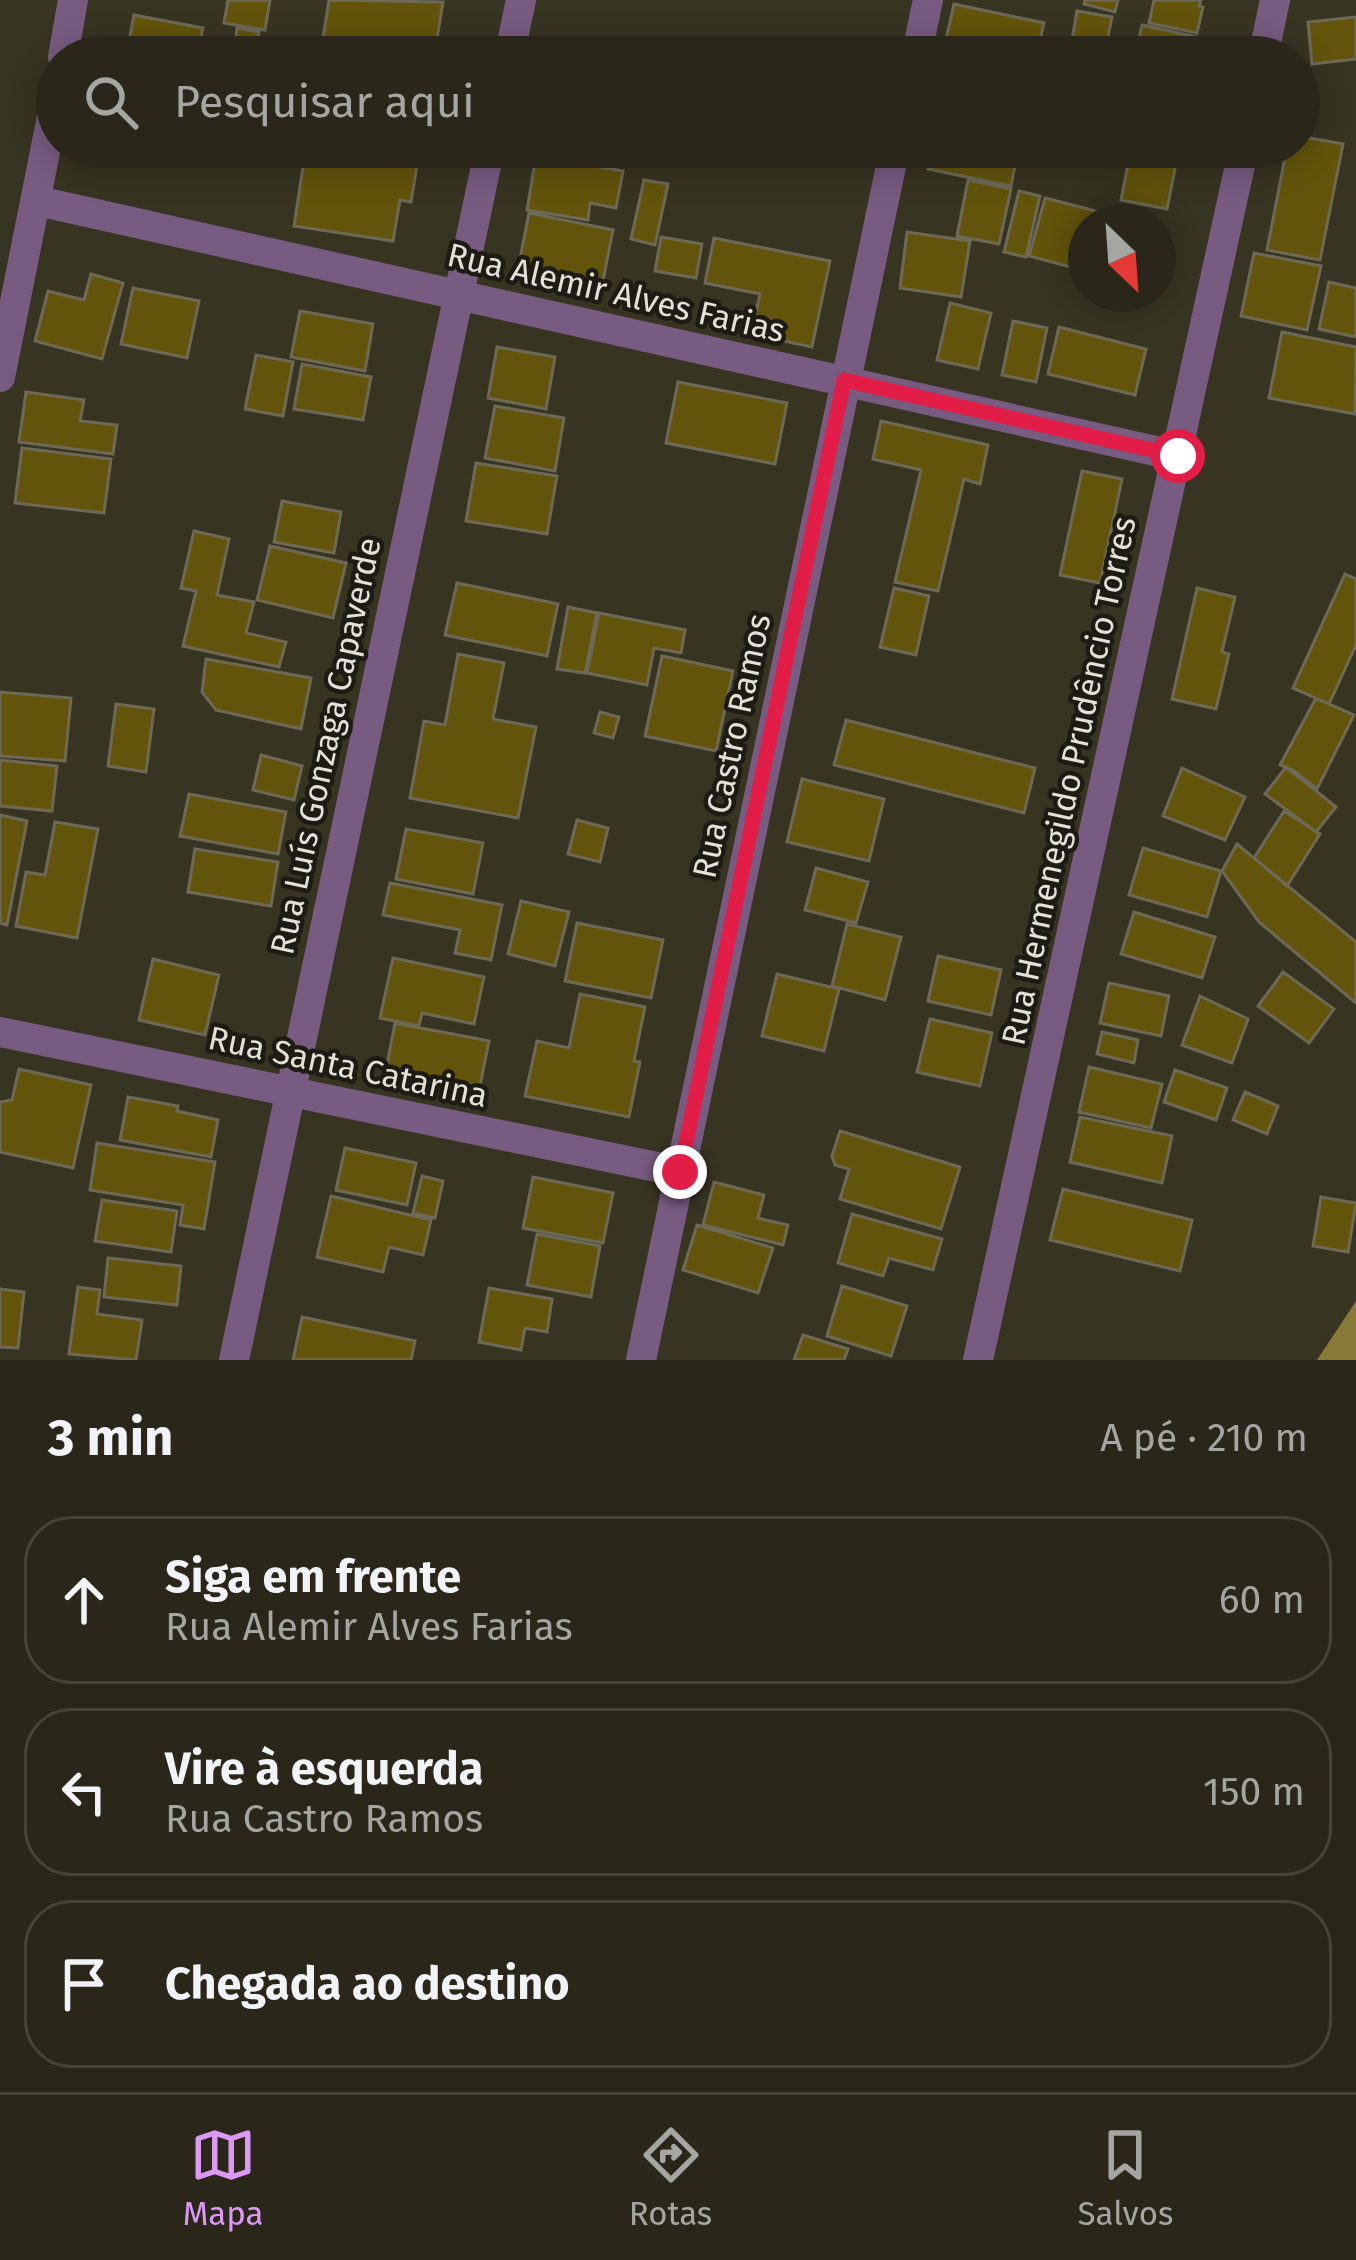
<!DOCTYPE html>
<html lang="pt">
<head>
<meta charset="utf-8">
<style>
	body { margin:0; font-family:"Fira Sans",sans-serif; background:#363327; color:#f1f3f6 }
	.compass { position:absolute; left:1068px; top:204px; width:108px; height:108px; border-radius:50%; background:#2a271a; box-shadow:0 6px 30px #0003; rotate:155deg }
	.stop { position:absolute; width:36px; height:36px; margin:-27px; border:9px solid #e11d48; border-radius:50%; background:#fff }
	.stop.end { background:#e11d48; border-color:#fff; box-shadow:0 3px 12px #0008 }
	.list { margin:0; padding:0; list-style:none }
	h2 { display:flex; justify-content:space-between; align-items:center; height:156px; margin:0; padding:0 48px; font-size:51px }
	h2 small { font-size:39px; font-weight:400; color:#a5a5a2 }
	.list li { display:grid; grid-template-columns:78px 1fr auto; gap:36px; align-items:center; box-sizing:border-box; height:168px; margin:0 24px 24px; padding:0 24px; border:3px solid #464439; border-radius:48px }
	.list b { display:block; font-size:45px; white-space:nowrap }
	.list p { margin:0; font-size:39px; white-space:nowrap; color:#a5a5a2 }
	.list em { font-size:39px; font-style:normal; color:#a5a5a2 }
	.icon { flex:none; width:66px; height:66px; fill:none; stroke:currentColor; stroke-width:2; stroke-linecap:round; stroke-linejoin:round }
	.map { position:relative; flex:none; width:1356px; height:1360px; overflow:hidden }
	.search { position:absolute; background:#2a271a; box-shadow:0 6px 30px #0003; left:36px; right:36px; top:36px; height:132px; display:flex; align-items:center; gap:30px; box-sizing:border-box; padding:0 42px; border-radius:66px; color:#a5a5a2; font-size:45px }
	.sheet { height:732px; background:#2a271a }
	nav { display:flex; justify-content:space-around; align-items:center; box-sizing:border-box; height:168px; border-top:3px solid #464439; background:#2a271a; font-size:33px; color:#a5a5a2 }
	nav a { display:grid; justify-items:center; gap:6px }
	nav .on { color:#dc99f4 }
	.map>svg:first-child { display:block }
	.water { fill:#887938 }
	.building { fill:#63540b; stroke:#6e6956; stroke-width:3 }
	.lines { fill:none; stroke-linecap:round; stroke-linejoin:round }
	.minor { stroke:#775b81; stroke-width:30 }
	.route { stroke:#e11d48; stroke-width:15 }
	.labels { text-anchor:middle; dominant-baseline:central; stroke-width:9; stroke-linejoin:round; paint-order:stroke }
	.street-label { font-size:33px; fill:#e4e2d7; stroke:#1d1b13 }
</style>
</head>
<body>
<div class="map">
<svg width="1356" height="1360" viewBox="0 0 1356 1360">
	<rect width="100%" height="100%" fill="#383422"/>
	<path class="water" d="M 1356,1301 L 1356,1360 L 1317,1360 Z"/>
	<path class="building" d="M 228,0 L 270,0 L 265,30 L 224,23 Z
		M 329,0 L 443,2 L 434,57 L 320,57 Z
		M 1085,0 L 1118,0 L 1115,12 L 1084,4 Z
		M 1154,0 L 1201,0 L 1199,6 L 1203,7 L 1197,33 L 1149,23 Z
		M 954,4 L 1044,23 L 1036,57 L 1009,57 L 945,44 Z
		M 1077,11 L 1112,17 L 1104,57 L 1069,57 Z
		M 134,15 L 203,28 L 197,57 L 126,57 Z
		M 1356,17 L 1356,59 L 1312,64 L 1308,22 Z
		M 1142,25 L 1201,38 L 1196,57 L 1135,57 Z
		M 237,28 L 259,32 L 254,57 L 220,57 L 222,41 L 235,44 Z
		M 605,38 L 667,57 L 599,57 Z
		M 1299,136 L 1343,144 L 1320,260 L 1267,250 L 1287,147 L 1299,147 Z
		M 306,147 L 420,147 L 411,202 L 400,200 L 393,241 L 294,226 Z
		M 932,147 L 1019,147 L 1011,186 L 928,169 Z
		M 1130,155 L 1176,164 L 1167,209 L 1121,200 Z
		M 536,156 L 623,171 L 616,208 L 590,203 L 588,220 L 527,210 Z
		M 644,180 L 668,184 L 655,245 L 631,239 Z
		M 968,180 L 1011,189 L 999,244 L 957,236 Z
		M 1019,191 L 1040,196 L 1026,257 L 1004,252 Z
		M 1045,198 L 1116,216 L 1114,222 L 1086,222 L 1086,271 L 1029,256 Z
		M 529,213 L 613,230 L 602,286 L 518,269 Z
		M 907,232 L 970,241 L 961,297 L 900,288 Z
		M 661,237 L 702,244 L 696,278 L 655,271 Z
		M 714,238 L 830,261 L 812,347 L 751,334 L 760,294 L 705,283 Z
		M 1254,253 L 1321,266 L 1307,330 L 1241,316 Z
		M 91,274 L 123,283 L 102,359 L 35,341 L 48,291 L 84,300 Z
		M 1329,282 L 1356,288 L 1356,337 L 1319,329 Z
		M 133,288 L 199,301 L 187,358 L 121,344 Z
		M 950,303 L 991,313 L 978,369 L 937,360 Z
		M 300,311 L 373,324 L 365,371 L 291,357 Z
		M 1013,321 L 1047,328 L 1036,382 L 1002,375 Z
		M 1059,327 L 1146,349 L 1135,395 L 1048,374 Z
		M 1282,332 L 1356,347 L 1355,414 L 1269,398 Z
		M 497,347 L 555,357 L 546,409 L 488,398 Z
		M 256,355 L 293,362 L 283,416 L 245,409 Z
		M 302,364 L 371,377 L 363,420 L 294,409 Z
		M 678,382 L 787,403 L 775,464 L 666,443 Z
		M 26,392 L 84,400 L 80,421 L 117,425 L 113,454 L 19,442 Z
		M 495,406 L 564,418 L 555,471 L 485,458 Z
		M 881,421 L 988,445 L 980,484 L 964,479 L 938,591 L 895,582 L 921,470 L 873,459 Z
		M 22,448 L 111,459 L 104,513 L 15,503 Z
		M 476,463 L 557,476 L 547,534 L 466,521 Z
		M 1082,471 L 1122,479 L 1100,583 L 1060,575 Z
		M 282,501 L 341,512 L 334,553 L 274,542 Z
		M 194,531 L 229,539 L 217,595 L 254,602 L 246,633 L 286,642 L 279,667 L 183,646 L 196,591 L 181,588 Z
		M 270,546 L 346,563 L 333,618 L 257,600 Z
		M 1345,574 L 1356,579 L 1356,645 L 1329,704 L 1293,688 Z
		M 457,583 L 558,604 L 547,656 L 445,635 Z
		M 894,588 L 929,596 L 916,655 L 880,647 Z
		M 1197,588 L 1235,597 L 1222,652 L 1229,654 L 1216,709 L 1172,699 Z
		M 568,607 L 597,613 L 585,673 L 557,669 Z
		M 599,613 L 685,630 L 681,653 L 654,648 L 647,685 L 587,673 Z
		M 458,654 L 504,663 L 493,719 L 536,727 L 518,818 L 410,798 L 424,721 L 445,725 Z
		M 662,656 L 733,671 L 716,751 L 645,736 Z
		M 206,659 L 311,678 L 301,729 L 216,710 L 202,692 Z
		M 0,692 L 71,698 L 65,761 L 0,756 Z
		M 1316,698 L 1354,715 L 1317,789 L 1293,770 L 1280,765 Z
		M 116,704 L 154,709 L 146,772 L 108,766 Z
		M 600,712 L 619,717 L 613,738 L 594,733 Z
		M 846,720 L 1035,768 L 1024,813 L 834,765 Z
		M 261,755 L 302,766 L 294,800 L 253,790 Z
		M 0,760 L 57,766 L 52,811 L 0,806 Z
		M 1286,767 L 1336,807 L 1316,832 L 1265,794 Z
		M 1182,768 L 1245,797 L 1225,840 L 1163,816 Z
		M 802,779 L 884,799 L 869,861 L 787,842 Z
		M 189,794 L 286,812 L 278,854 L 180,836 Z
		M 1284,811 L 1320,834 L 1287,886 L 1254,858 Z
		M 0,815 L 27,821 L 7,925 L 0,923 Z
		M 577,820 L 608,828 L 600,862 L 568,854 Z
		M 55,822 L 98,829 L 77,938 L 16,926 L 26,872 L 45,875 Z
		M 406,829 L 483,843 L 473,894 L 396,879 Z
		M 1237,844 L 1356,942 L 1356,1003 L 1259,922 L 1222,871 Z
		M 1143,848 L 1221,871 L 1207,917 L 1129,895 Z
		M 195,849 L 278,862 L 271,906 L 188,892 Z
		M 816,868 L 868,882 L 856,923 L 805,910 Z
		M 390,883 L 502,905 L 491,960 L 455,953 L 460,930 L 383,915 Z
		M 521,901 L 569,912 L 555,966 L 508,954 Z
		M 1134,912 L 1215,937 L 1202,978 L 1121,954 Z
		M 577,923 L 663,940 L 651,998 L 565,981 Z
		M 847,924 L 901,937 L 885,1000 L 832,986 Z
		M 938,956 L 1001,970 L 991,1015 L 928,1001 Z
		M 393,958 L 484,977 L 474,1024 L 422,1013 L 419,1026 L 380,1018 Z
		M 153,959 L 219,975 L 205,1035 L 139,1020 Z
		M 1283,972 L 1334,1009 L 1309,1043 L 1258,1006 Z
		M 777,974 L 839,989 L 824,1051 L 762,1036 Z
		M 1109,983 L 1169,996 L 1161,1036 L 1100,1023 Z
		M 580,994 L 645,1007 L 634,1061 L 640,1062 L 629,1117 L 525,1096 L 537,1041 L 569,1048 Z
		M 1200,996 L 1248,1019 L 1232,1063 L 1182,1045 Z
		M 930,1019 L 992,1033 L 980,1086 L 917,1072 Z
		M 395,1023 L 489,1041 L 480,1086 L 386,1070 Z
		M 1102,1032 L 1138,1040 L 1134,1063 L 1097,1054 Z
		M 1089,1067 L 1162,1084 L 1151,1128 L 1079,1112 Z
		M 19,1069 L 91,1085 L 73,1168 L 0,1152 L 0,1102 L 12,1100 Z
		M 1175,1070 L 1227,1088 L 1216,1120 L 1164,1102 Z
		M 1245,1092 L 1278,1106 L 1267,1134 L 1233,1120 Z
		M 128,1097 L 178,1106 L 177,1111 L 218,1120 L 211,1157 L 120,1140 Z
		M 1080,1117 L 1172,1136 L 1162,1183 L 1070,1162 Z
		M 840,1131 L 960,1167 L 941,1229 L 840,1199 L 849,1169 L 835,1165 L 832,1156 Z
		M 97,1143 L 215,1162 L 204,1229 L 180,1225 L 183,1205 L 90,1190 Z
		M 345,1148 L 416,1163 L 407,1205 L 336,1190 Z
		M 422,1176 L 443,1181 L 435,1218 L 413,1213 Z
		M 533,1177 L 613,1193 L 603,1243 L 523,1228 Z
		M 714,1182 L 764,1195 L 758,1218 L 788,1225 L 783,1245 L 703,1225 Z
		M 1063,1189 L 1192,1220 L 1180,1271 L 1050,1240 Z
		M 331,1196 L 431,1220 L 423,1255 L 389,1247 L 383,1272 L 317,1257 Z
		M 1321,1197 L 1356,1203 L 1348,1252 L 1313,1246 Z
		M 102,1200 L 177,1211 L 171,1252 L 95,1241 Z
		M 852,1214 L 942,1239 L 933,1270 L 889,1258 L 883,1276 L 838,1263 Z
		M 697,1225 L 773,1248 L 758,1293 L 683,1270 Z
		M 537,1234 L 600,1246 L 591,1297 L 527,1285 Z
		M 108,1258 L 181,1266 L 177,1305 L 104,1297 Z
		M 842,1286 L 907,1306 L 891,1356 L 827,1336 Z
		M 78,1287 L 100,1290 L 97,1314 L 142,1320 L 136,1360 L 69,1354 Z
		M 489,1288 L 552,1299 L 547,1332 L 525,1328 L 521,1350 L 479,1342 Z
		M 0,1289 L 24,1292 L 18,1348 L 0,1347 Z
		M 302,1317 L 415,1341 L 411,1360 L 293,1360 Z
		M 803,1335 L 848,1349 L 844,1360 L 794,1360 Z"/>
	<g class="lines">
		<path class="minor" d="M 63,57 L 73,0
			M 509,57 L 521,0
			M 916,57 L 928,0
			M 1263,57 L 1275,0
			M 38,201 L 1178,456
			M 0,377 L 57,92
			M 0,1032 L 681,1172
			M 234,1360 L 490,147
			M 641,1360 L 895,147
			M 978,1360 L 1244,147"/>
	</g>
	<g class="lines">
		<path class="route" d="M 680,1172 L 844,380 L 1178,456"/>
	</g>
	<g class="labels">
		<g class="street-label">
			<text transform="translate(616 293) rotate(13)">Rua Alemir Alves Farias</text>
			<text transform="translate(326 746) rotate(-78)">Rua Luís Gonzaga Capaverde</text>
			<text transform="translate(732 746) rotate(-78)">Rua Castro Ramos</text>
			<text transform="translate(1069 781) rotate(-78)">Rua Hermenegildo Prudêncio Torres</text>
			<text transform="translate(348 1067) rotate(12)">Rua Santa Catarina</text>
		</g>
	</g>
</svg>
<svg class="compass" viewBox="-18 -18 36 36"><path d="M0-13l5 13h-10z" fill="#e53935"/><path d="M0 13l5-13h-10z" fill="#a5a5a2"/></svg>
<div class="stop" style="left:1178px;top:456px"></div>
<div class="stop end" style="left:680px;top:1172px"></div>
<div class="search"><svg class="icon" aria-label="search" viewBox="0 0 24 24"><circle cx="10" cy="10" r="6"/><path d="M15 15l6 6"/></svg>Pesquisar aqui</div>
</div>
<section class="sheet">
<h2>3 min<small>A pé · 210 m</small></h2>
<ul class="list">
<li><svg class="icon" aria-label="ahead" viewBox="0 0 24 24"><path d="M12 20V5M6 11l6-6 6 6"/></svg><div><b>Siga em frente</b><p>Rua Alemir Alves Farias</p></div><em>60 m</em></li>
<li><svg class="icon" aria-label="left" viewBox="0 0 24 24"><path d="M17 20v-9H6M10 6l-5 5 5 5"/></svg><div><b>Vire à esquerda</b><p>Rua Castro Ramos</p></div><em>150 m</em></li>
<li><svg class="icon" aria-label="arrive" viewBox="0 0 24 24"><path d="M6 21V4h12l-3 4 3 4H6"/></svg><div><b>Chegada ao destino</b></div></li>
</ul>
</section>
<nav>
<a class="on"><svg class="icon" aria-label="map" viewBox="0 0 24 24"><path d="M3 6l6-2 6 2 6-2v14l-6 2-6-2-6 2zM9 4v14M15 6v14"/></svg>Mapa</a>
<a><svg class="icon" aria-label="directions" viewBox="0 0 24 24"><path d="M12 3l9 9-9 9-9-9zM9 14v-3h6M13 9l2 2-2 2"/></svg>Rotas</a>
<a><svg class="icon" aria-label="saved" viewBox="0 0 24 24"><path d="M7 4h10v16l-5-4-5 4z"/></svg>Salvos</a>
</nav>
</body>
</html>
